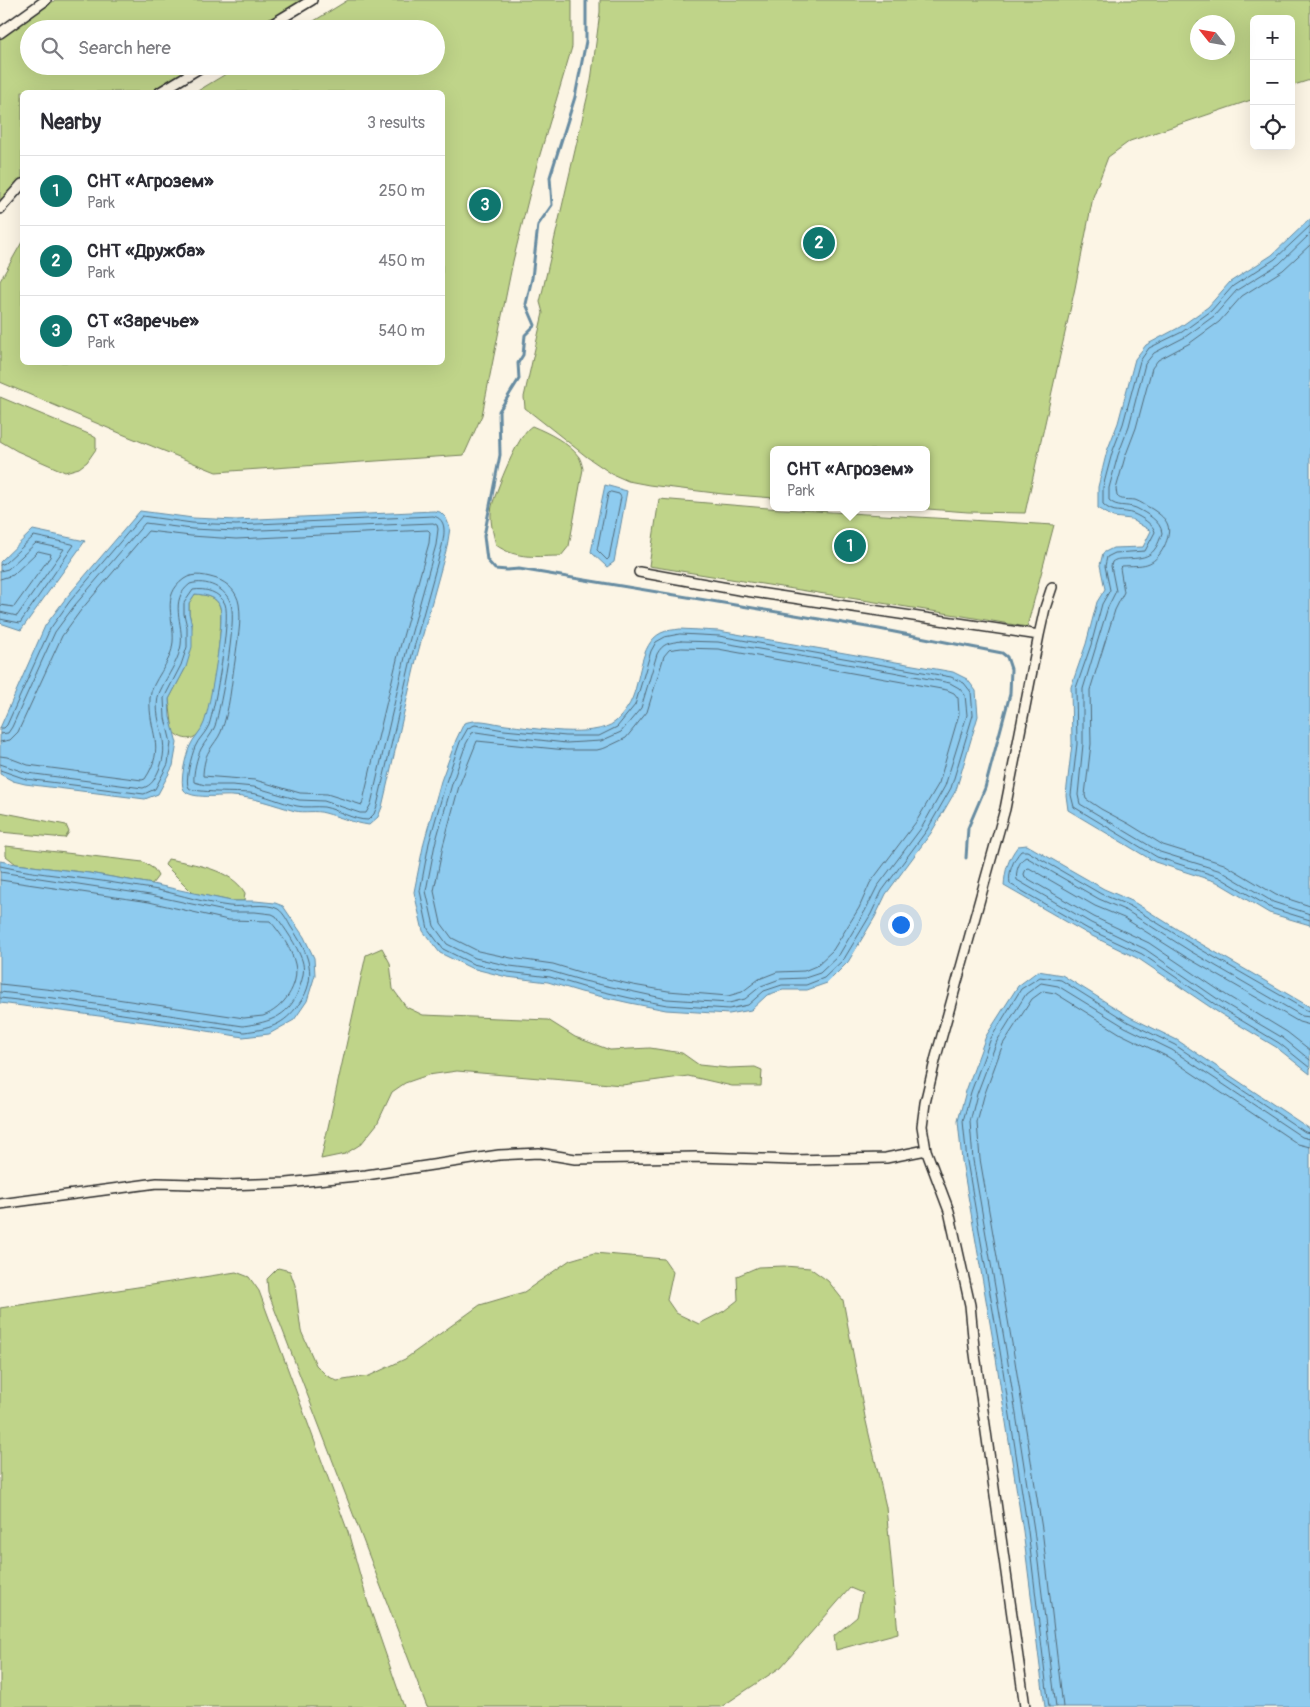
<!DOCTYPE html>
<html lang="en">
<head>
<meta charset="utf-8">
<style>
	body { margin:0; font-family:Pangolin,sans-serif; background:#f7f7f7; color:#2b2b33 }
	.controls { position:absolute; right:15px; top:15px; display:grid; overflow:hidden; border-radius:8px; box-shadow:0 5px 20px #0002 }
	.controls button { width:45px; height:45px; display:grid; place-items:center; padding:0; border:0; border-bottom:1px solid #e1e1e2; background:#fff; color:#2b2b33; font:25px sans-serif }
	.compass { position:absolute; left:1190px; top:15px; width:45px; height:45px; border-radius:50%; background:#fff; box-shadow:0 5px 20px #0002; rotate:301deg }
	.you { position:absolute; left:900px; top:924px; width:18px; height:18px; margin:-12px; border:4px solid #fff; border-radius:50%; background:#1a73e8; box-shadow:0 0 0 8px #1a73e833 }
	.badge { display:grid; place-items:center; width:32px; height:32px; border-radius:50%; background:#0f766e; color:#fff; font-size:16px; font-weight:700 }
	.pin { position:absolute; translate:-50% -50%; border:2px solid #fff; box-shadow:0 1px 5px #0006 }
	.popup { position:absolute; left:770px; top:446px; width:160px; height:65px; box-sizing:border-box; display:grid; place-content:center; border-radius:8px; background:#fff; filter:drop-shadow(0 1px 4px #0005); font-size:16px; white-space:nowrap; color:#7c7c81 }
	.popup b { font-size:19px; color:#2b2b33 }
	.popup::after { content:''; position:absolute; left:50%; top:100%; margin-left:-10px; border:10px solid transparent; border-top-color:#fff }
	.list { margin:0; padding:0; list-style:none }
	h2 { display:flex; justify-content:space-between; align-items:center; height:65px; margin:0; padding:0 20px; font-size:21px }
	h2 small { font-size:16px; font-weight:400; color:#7c7c81 }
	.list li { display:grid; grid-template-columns:32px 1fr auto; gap:15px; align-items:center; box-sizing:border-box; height:70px; padding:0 20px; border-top:1px solid #e1e1e2 }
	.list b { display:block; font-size:19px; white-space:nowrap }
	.list p { margin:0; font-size:16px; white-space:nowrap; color:#7c7c81 }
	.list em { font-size:16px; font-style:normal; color:#7c7c81 }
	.icon { flex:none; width:28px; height:28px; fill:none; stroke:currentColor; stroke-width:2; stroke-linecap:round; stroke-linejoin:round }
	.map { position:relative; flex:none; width:1310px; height:1707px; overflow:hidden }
	.search { position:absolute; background:#fff; box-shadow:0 5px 20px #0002; left:20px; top:20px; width:425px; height:55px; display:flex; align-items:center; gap:12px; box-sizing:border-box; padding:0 18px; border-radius:28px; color:#7c7c81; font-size:19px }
	.panel { position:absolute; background:#fff; box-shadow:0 5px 20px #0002; left:20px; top:90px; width:425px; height:275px; border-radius:8px }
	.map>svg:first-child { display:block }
	.green { fill:#bfd489; stroke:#75805a; fill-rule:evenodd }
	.water { fill:#8ecbef; stroke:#668ba1 }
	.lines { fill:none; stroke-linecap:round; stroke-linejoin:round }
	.shore { stroke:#536b79; stroke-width:1 }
	.stream { stroke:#668ba1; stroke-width:3 }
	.street-casing { stroke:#2b2b2b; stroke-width:12 }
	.street { stroke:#fcf5e5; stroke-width:9 }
</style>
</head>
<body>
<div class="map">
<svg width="1310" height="1707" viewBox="0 0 1310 1707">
	<rect width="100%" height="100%" fill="#fcf5e5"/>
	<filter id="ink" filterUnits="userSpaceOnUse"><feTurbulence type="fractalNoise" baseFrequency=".02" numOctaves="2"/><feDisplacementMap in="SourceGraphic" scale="10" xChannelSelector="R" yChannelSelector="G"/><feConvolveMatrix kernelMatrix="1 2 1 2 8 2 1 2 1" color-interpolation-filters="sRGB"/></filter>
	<g filter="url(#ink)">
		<path class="green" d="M 55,0 L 309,0 L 261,29 L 29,29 L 29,66 L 198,66 L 154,92 L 22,92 L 22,179 L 0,204 L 0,39 Z
			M 348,0 L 572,0 L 572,47 L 536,168 L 513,261 L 482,415 L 464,455 L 216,472 L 122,434 L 0,382 L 0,281 L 22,242 L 22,362 L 442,362 L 442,92 L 196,92 L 239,66 L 436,66 L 436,29 L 301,29 Z
			M 600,0 L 1310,0 L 1310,80 L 1291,86 L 1291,19 L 1254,19 L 1254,99 L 1130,141 L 1108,157 L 1093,197 L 1075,288 L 1025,513 L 968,512 L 901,507 L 926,507 L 926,450 L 774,450 L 774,498 L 723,494 L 649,485 L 628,481 L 612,474 L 587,457 L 525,408 L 524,397 L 543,313 L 540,302 L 591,81 L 600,12 ZM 1198,22 L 1228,22 L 1228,52 L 1198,52 Z
			M 0,397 L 91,435 L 96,438 L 96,449 L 87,462 L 79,468 L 65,472 L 17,451 L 0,441 Z
			M 532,426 C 549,433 569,443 579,457 C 581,460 582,465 583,469 L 569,546 L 561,556 C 537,556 517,560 496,545 C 493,533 489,519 492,506 C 496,491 519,432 532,426 Z
			M 659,499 L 780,509 L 1054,525 L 1027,627 L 963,616 L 649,566 Z
			M 195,594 C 205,595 217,596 220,607 C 224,620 213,692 209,707 C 207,716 204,729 197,735 C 189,742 180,738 173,732 L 169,699 L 186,667 L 192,626 L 189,613 L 189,603 Z
			M 0,812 L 66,825 L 69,832 L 65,838 L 0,832 Z
			M 6,846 L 143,862 L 154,869 L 158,876 L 152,884 L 89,873 L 16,864 L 6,856 Z
			M 168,859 C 194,864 231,869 245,893 L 244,901 L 231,901 L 193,893 L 165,865 Z
			M 382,948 L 390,963 L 393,989 L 406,1007 L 423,1015 L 548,1020 L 575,1037 L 610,1050 L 650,1048 L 682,1053 L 699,1065 L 728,1068 L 755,1067 L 762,1070 L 761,1086 L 732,1086 L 688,1076 L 622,1085 L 457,1071 L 428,1075 L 405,1083 L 392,1092 L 377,1124 L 361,1144 L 345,1154 L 321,1159 L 366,955 Z
			M 594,1253 L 664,1259 L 673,1272 L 667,1300 L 676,1313 L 699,1324 L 724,1311 L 738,1300 L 737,1276 L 758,1267 L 784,1266 L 810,1268 L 828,1281 L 843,1300 L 865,1417 L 886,1507 L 898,1633 L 836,1650 L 834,1636 L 857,1617 L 862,1593 L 850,1588 L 781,1667 L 721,1707 L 427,1707 L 268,1292 L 267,1279 L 278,1268 L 290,1271 L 295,1285 L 301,1331 L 316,1365 L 326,1375 L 337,1381 L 369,1376 L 405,1359 L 480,1305 L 524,1292 L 570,1260 Z
			M 236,1272 L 249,1277 L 259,1291 L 348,1532 L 367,1600 L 404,1707 L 0,1707 L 0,1308 Z"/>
		<path class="water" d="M 1310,219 L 1310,925 L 1269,913 L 1217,882 L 1155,862 L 1068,810 L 1066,795 L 1072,744 L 1071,687 L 1086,644 L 1097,602 L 1105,589 L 1100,565 L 1103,553 L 1113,548 L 1143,547 L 1151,531 L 1131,519 L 1113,517 L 1098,508 L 1098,487 L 1107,451 L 1118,423 L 1135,359 L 1146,345 L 1180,327 L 1208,307 L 1230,282 L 1272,255 Z
			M 605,485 L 627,491 L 614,562 L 607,567 L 591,552 Z
			M 140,511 L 193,518 L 236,520 L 434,511 L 440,512 L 446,518 L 450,528 L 447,547 L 417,656 L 382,807 L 378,817 L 369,825 C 354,823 340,817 325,813 C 315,810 305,813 295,811 C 274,805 254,797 232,796 C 221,795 191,800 184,790 C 179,783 186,754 190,746 C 193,738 201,732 204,723 C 210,707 225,621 220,607 C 217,596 205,595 195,594 L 189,603 L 189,613 L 192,626 L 192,647 L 186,667 L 169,699 L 170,717 L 177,743 L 173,766 L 158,794 L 145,799 L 25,784 L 13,781 L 0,774 L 0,728 L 45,626 L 66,598 Z
			M 33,530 L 85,541 L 21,630 L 0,623 L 0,562 Z
			M 680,629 L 719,631 L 953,672 L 967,679 L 976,691 L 978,716 L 956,790 L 931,833 L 886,894 L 875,917 L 848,962 L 827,983 L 807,990 L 783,990 L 767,995 L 751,1010 L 729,1014 L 666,1010 L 630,1003 L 581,992 L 548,982 L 507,977 L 471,968 L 440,953 L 423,931 L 414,892 L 424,842 L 441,781 L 456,740 L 464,723 C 480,718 490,723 506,725 C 532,728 594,739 615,722 C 620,718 628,708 631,701 C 641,681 639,644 661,633 C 667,630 674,630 680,629 Z
			M 1027,845 L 1104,889 L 1132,901 L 1196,941 L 1310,1007 L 1310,1074 L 1276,1047 L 1216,1011 L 1139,959 L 1086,933 L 1004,886 C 1005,870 1008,859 1018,846 Z
			M 0,861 L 16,864 L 89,873 L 152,884 L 231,901 L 255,901 L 275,903 L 283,906 L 304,937 L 314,958 L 315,975 L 307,1001 L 294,1020 L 269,1034 L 243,1037 L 183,1027 L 0,1003 Z
			M 1038,971 L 1062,975 L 1130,1017 L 1177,1040 L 1310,1129 L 1310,1707 L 1045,1707 L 1023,1531 L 995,1352 L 962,1161 L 958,1121 L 966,1091 L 986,1036 L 1018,986 Z"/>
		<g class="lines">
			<path class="shore" d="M 1310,226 L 1275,259 L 1233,286 L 1211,311 L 1182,332 L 1149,348 L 1140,361 L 1123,424 L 1112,453 L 1103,487 L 1103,504 C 1114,515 1121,509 1134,514 C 1141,517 1154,525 1155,532 L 1145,551 L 1115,553 L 1107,557 L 1105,566 L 1110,590 L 1102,604 L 1091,645 L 1076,688 L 1077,744 L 1071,795 L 1074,807 L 1157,857 L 1219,877 L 1271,908 L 1310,920
				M 1310,234 L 1279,264 L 1237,290 L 1214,316 L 1185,337 L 1154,353 L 1145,364 L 1129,426 L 1118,455 L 1109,488 L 1109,500 C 1117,508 1126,504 1136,508 C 1146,513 1161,521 1162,533 C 1154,558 1147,558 1123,559 C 1119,559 1116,559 1112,562 L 1111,566 L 1116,591 L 1108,607 L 1083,689 L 1083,744 L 1078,795 L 1080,804 L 1160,852 L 1221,871 L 1273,902 L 1310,914
				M 1310,245 L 1283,270 L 1242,296 L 1219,322 L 1190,343 L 1158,360 L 1152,368 L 1136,428 L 1125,457 L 1116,489 L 1117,496 C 1121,501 1128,499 1135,500 C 1141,502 1146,506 1152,509 C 1169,520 1173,528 1164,547 C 1153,568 1143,565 1122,566 L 1120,568 L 1124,592 L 1115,610 L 1090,690 L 1091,744 L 1085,795 L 1086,799 L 1101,809 L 1129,824 L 1163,845 L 1224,864 L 1276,895 L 1310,906
				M 611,492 L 619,494 L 621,497 L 609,558 L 607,560 L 597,550 L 608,494 Z
				M 0,565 L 5,563 L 34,536 L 72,544 L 74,545 L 20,623 L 0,619
				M 0,571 L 8,569 L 36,543 L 64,549 L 17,616 L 0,612
				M 0,579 L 13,575 L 38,551 L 51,554 L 50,557 L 14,607 L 0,605
				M 680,634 L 719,636 L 951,677 L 964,683 L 971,692 L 973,715 L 951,788 L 927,830 L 882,891 L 871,914 L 844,959 L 824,978 L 806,985 L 782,985 L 764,991 L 748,1005 L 729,1009 L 667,1005 L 630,998 L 583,987 L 550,977 L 508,972 L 473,964 L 443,949 L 428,929 L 420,891 L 429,843 L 446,782 L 460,742 L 468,728 L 475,725 L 504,730 L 566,736 L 599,736 L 617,727 L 635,705 L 651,651 L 656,642 L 665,637 Z
				M 681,641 L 718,642 L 893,672 L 950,683 L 959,688 L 965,695 L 967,715 L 945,786 L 922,827 L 877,887 L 865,911 L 839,955 L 820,973 L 805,978 L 780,979 L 761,986 L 745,999 L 729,1003 L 667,999 L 584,981 L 550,971 L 510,966 L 475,958 L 447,944 L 434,926 L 426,891 L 435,844 L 452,784 L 466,744 L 472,733 L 476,732 L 503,736 L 566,743 L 601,741 L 621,732 L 641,708 L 657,654 C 663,643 669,643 681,641 Z
				M 682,648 L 718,649 L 947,690 L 954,693 L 958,698 L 959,714 L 939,783 L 916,822 L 870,883 L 859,908 L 833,950 L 816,966 L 804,971 L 777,972 L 759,979 L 742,992 L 728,996 L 668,991 L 633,985 L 586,974 L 553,964 L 511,958 L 478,951 L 452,938 L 441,923 L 434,891 L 443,846 L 459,786 L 477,741 L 566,750 L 597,750 L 605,748 L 626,738 L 647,712 L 664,656 L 669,650 Z
				M 0,728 L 4,728 L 7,725 L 50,629 L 70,601 L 142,516 L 192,523 L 236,525 L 433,516 C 448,519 444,535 442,546 L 412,655 L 377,806 L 374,814 L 368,820 C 352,820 339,810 324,807 C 315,806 306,808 297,806 C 281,803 266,795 250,793 C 239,792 194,793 189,788 C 184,782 192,754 195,747 C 198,739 206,733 209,725 C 215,707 231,619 225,604 C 220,592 205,588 193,590 L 184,603 L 184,614 L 187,627 L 187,647 L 181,665 L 164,698 L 165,718 L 171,743 L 168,764 L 155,789 L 144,794 L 26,779 L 0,770
				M 0,734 L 8,733 L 12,727 L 55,632 L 75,605 L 145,523 L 192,529 L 236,531 L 433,523 L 437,525 L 438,529 L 436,545 L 406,653 L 371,804 L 366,813 L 360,813 L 324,801 L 299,800 L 254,787 L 232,785 L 205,785 L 194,782 C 193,773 197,757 201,749 C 205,741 212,735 215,726 C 221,705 237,622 231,604 C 226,588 206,579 190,584 C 168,601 184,623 181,645 C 179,658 171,671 164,683 C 162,688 159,692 158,697 C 153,725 173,741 158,772 C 154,780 152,785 143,788 L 27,773 L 0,764
				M 0,742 L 10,740 L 18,732 L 62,636 L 81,610 L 148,531 L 191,536 L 236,539 L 428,530 L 430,532 L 429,543 L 399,651 L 362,805 L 327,794 L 300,793 L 255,780 L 203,776 C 203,769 205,757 209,751 C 213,744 218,739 221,732 C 230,709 231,684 235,661 C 237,642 242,622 239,604 C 237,592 228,583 217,579 C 207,576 194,572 184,579 C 160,596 175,620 173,642 C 172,663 151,681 150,698 C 148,733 167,746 145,779 L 142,780 L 28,765 L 7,757 L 0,756
				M 0,866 C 39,875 81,877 121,884 C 133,886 146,888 158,890 C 182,895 205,903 229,906 C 243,908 266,902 278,909 C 284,913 288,922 291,927 C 308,952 319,977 299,1004 C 283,1026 269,1029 244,1032 L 61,1005 L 0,998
				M 0,872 L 150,895 L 229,912 L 255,912 L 272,914 L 276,916 C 286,930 296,944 302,960 C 305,969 303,977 300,986 C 291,1016 271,1022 243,1026 L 62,999 L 0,992
				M 0,880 L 149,902 L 228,920 L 270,921 C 280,932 292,950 295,964 C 300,985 283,1009 263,1016 C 257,1017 250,1017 244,1018 L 63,991 L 0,984
				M 1310,1011 L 1306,1010 L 1193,945 L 1130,906 L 1101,894 L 1027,851 L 1021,851 C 1013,860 1008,872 1010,884 L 1088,929 L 1142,954 L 1219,1007 L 1279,1043 L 1310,1068
				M 1310,1017 L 1302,1016 L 1190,951 L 1127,911 L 1099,899 L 1026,857 C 1019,860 1015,873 1017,880 L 1091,923 L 1145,949 L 1222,1002 L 1283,1038 L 1310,1060
				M 1310,1025 L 1299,1022 L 1186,957 L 1124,918 L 1095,906 L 1029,868 L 1026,869 L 1024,874 L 1025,877 L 1094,917 L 1149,943 L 1226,995 L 1287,1032 L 1310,1050
				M 1049,1707 L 1028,1531 L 1000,1351 L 967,1161 L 963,1121 L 971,1092 L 991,1038 L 1021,989 L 1040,977 L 1061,980 L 1128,1022 L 1175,1045 L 1305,1132 L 1310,1133
				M 1056,1707 L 1034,1530 L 1006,1350 L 973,1160 L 970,1122 L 977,1094 L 997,1041 L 1026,994 L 1041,983 L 1058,986 L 1125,1027 L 1172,1050 L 1302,1137 L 1310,1139
				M 1063,1707 L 1042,1529 L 1013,1349 L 980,1159 L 977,1123 L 984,1096 L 1003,1044 L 1032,999 L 1043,991 L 1055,993 L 1121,1034 L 1168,1057 L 1298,1144 L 1310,1147"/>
			<path class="stream" d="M 586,0 L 586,41 L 575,97 L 550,177 L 552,205 L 538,225 L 532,278 L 526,304 L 535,325 L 525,335 L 523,355 L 518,363 L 519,379 L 499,411 L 500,455 L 484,536 L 487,560 L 495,569 L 507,570 L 519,569 L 879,629 L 1002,653 L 1007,657 L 1011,669 L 1010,694 L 985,788 L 968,828 L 966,858"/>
			<defs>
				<path id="street" d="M 264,29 L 312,0
					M 0,33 L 46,0
					M 160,92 L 203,66
					M 0,209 L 22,184
					M 639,572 L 739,590 L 1039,635
					M 0,1204 L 157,1183 L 226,1185 L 287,1183 L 366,1175 L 499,1155 L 539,1153 L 575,1159 L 697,1157 L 793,1160 L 886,1158 L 926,1150
					M 1025,1707 L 974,1347 L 970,1305 L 949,1211 L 926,1150 L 922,1126 L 925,1103 L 936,1057 L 1005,809 L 1039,635 L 1045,608 L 1052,587"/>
			</defs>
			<use href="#street" class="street-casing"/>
			<use href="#street" class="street"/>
		</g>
	</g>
</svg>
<div class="controls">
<button>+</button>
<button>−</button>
<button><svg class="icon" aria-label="locate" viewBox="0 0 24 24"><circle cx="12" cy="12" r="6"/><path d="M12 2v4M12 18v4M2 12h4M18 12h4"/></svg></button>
</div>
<svg class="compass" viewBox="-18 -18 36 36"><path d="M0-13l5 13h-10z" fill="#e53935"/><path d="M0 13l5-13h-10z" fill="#7c7c81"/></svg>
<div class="you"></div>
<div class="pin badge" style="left:850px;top:546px">1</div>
<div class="popup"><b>СНТ «Агрозем»</b>Park</div>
<div class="pin badge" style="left:819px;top:243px">2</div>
<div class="pin badge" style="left:485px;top:205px">3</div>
<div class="search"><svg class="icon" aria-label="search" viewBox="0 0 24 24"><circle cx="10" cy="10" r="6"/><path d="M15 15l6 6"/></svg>Search here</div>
<section class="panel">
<h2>Nearby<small>3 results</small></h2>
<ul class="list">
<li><span class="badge">1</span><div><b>СНТ «Агрозем»</b><p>Park</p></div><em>250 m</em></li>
<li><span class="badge">2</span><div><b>СНТ «Дружба»</b><p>Park</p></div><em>450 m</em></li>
<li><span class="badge">3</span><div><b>СТ «Заречье»</b><p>Park</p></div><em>540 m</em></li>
</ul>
</section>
</div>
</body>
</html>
